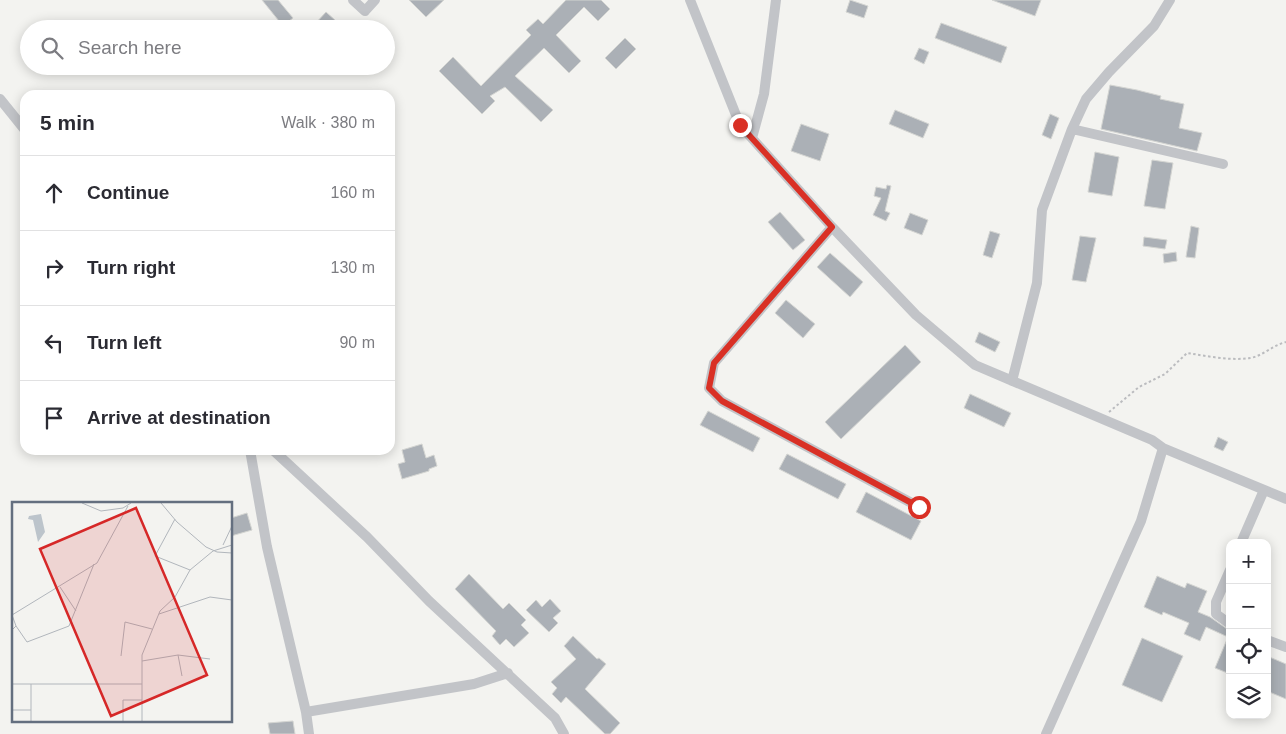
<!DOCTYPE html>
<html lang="en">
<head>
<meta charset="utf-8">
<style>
	body { margin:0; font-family:Arial,sans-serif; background:#f2f2f3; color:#2b2b33 }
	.controls { position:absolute; right:15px; bottom:15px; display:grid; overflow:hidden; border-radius:10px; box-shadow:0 2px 12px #0003 }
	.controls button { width:45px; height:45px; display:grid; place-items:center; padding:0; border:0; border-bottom:1px solid #e1e1e2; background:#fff; color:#2b2b33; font:25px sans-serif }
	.stop { position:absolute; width:15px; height:15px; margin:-11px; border:4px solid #d93025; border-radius:50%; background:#fff }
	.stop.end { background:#d93025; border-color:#fff; box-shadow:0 1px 5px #0008 }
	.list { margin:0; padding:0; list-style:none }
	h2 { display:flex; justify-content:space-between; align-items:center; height:65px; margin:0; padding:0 20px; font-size:21px }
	h2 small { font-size:16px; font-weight:400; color:#7c7c81 }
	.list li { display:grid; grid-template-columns:32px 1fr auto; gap:15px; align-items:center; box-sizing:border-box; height:75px; padding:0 20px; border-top:1px solid #e1e1e2 }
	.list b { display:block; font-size:19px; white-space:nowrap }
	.list em { font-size:16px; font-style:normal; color:#7c7c81 }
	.icon { flex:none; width:28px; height:28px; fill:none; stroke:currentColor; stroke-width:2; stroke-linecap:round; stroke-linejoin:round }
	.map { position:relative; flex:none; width:1286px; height:734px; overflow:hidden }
	.search { position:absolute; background:#fff; box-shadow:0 2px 12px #0003; left:20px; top:20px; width:375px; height:55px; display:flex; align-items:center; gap:12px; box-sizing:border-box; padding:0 18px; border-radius:28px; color:#7c7c81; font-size:19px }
	.panel { position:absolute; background:#fff; box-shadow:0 2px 12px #0003; left:20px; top:90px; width:375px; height:365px; border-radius:15px }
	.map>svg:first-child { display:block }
	.building { fill:#abb0b6; stroke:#d4d5d2 }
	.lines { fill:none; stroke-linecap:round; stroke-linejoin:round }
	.path { stroke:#bbbcbf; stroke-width:2; stroke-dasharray:2.5 2.5; stroke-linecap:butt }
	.minor { stroke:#c2c4c8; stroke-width:10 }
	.route { stroke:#d93025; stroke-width:6 }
	.inset-road { fill:none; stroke:#b1b6bc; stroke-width:1 }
	.view { fill:#d62828; fill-opacity:0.15; stroke:#d62828; stroke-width:2.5 }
	.inset-edge { fill:none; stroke:#646f7f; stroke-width:2.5 }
</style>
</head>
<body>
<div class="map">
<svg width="1286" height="734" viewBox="0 0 1286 734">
	<rect width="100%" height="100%" fill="#f3f3f0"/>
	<path class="building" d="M 262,0 L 278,0 L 293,18 L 283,26 Z
		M 409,0 L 444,0 L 426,17 Z
		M 566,0 L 601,0 L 610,9 L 598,21 L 584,7 L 556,35 L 581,61 L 569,73 L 544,48 L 515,76 L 553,110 L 541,122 L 505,87 L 490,96 L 495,101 L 482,114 L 439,71 L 453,57 L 481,86 L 531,35 L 526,30 L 538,19 L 543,24 Z
		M 850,0 L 868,6 L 864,18 L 846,12 Z
		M 992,0 L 1041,0 L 1035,16 Z
		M 326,12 L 345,29 L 320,29 L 315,24 Z
		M 941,23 L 1007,47 L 1001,63 L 935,38 Z
		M 625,38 L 636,49 L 616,69 L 605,58 Z
		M 919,48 L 929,52 L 924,64 L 914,59 Z
		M 1110,85 L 1137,90 L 1161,96 L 1160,99 L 1184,104 L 1179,128 L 1202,133 L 1197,151 L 1101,129 Z
		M 895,110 L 929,124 L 923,138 L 889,124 Z
		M 1050,114 L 1059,118 L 1051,139 L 1042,135 Z
		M 801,124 L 829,134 L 820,161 L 791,151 Z
		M 1095,152 L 1119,157 L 1112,196 L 1088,192 Z
		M 1152,160 L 1173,163 L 1165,209 L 1144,206 Z
		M 887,185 L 891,186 L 885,211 L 890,213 L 886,221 L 873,215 L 881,198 L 874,196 L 876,187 L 886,189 Z
		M 780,212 L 805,240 L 793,250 L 768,222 Z
		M 910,213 L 928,220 L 922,235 L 904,228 Z
		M 1191,226 L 1199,228 L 1195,258 L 1186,257 Z
		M 990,231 L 1000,234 L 992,258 L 983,255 Z
		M 1080,236 L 1096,238 L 1086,282 L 1072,280 Z
		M 1144,237 L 1167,240 L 1165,249 L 1143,246 Z
		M 1176,252 L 1177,261 L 1164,263 L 1163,254 Z
		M 830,253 L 863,282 L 850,297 L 817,267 Z
		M 786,300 L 815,324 L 803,338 L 775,313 Z
		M 979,332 L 1000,342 L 995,352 L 975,342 Z
		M 905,345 L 921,362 L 841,439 L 825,422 Z
		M 970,394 L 1011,413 L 1004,427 L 964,408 Z
		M 708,411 L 760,438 L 753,452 L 700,425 Z
		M 1218,437 L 1228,442 L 1223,451 L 1214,447 Z
		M 422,444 L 426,458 L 434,455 L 437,466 L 429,469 L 429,471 L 402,479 L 398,464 L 405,462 L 402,450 Z
		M 787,454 L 846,484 L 838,499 L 779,469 Z
		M 866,492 L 921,521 L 911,540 L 856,512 Z
		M 247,513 L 252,530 L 231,536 L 231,518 Z
		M 469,574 L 503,609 L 509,603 L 526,620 L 521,625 L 529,633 L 514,647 L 506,639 L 500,645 L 492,636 L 496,631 L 455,589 Z
		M 1157,576 L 1185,588 L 1187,583 L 1207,591 L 1198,612 L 1210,617 L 1230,631 L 1230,674 L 1215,668 L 1228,637 L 1206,627 L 1200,641 L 1184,634 L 1189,623 L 1163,612 L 1162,615 L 1144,607 Z
		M 550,599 L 561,611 L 553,618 L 558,623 L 549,632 L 526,610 L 536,600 L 542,607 Z
		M 573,636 L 597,659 L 599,658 L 606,664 L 585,689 L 620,723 L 610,734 L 605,734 L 566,697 L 561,703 L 552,694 L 557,688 L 551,682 L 576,659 L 564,646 Z
		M 1142,638 L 1183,656 L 1162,702 L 1122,685 Z
		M 1267,656 L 1286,664 L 1286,699 L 1267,691 Z
		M 293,721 L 295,734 L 270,734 L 268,723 Z"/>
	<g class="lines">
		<path class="path" d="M 1109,412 L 1139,387 L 1165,374 L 1187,353 C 1207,356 1230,361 1250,358 C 1263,356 1273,345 1286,342"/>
		<path class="minor" d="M 353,0 L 365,11 L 375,0
			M 690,0 L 740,125 L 832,227 L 916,315 L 975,365 L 1152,440 L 1163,448 L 1141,521 L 1046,734
			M 0,99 L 25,130
			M 1072,129 L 1223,164
			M 752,138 L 764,94 L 776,0
			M 832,227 L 714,363 L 709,388 L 722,401 L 919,507
			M 1012,381 L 1037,283 L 1042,210 L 1072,129 L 1086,99 L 1109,72 L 1154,26 L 1170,0
			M 1163,448 L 1286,499
			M 250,450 L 267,547 L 306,712 L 309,734
			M 273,450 L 367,537 L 429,601 L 555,718 L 564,734
			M 1241,543 L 1264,490
			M 1230,570 L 1216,602 L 1216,614 L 1230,624
			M 1267,640 L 1286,647
			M 306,712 L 474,684 L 508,673"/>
	</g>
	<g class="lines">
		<path class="route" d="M 740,125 L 832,227 L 714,363 L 709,388 L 722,401 L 919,507"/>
	</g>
	<g transform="translate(12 502)">
		<rect width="220" height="220" fill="#f3f3f0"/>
		<path d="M 29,12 L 33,30 L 26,40 L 21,18 L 16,17 L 17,14 Z" fill="#bcc4cb"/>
		<path class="inset-road" d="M 70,1 L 89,9 L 111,6 L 119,1M 149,1 L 165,20 L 194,45 L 205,50 L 220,51M 163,17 L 143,54 L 178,68M 211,43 L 220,24M 48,85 L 64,109M 147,112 L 198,95 L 220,98M 4,124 L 15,140 L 57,124 L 82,62M 0,128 L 4,124 L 0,113 L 85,61 L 116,4M 166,153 L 170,174M 109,154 L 113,120 L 140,127M 130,159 L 166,153 L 198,157M 0,182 L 130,182 L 130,153 L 148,109 L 163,95 L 178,68 L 201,49 L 220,43M 130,182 L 130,219M 0,208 L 19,208M 19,219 L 19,182M 111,219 L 111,198 L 130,198"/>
		<path class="view" d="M 124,6 L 195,173 L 99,214 L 28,47 Z"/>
		<rect width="220" height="220" class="inset-edge"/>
	</g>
</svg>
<div class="controls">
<button>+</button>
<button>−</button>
<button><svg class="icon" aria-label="locate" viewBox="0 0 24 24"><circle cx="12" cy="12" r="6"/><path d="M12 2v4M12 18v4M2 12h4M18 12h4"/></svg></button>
<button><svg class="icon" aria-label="layers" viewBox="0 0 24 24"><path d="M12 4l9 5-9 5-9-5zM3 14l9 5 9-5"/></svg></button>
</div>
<div class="stop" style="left:919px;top:507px"></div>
<div class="stop end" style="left:740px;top:125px"></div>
<div class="search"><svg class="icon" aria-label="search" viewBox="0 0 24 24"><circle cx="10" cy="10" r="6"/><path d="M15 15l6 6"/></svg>Search here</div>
<section class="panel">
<h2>5 min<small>Walk · 380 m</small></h2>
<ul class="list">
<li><svg class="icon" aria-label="ahead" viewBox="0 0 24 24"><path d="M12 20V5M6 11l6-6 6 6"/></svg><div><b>Continue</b></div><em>160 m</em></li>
<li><svg class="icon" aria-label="right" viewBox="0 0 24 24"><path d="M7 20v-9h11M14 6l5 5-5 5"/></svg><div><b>Turn right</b></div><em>130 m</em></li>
<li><svg class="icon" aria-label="left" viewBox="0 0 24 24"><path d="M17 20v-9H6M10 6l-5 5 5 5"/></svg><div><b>Turn left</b></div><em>90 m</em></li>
<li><svg class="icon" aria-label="arrive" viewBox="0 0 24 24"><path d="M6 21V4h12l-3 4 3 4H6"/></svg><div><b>Arrive at destination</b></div></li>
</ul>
</section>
</div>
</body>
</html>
